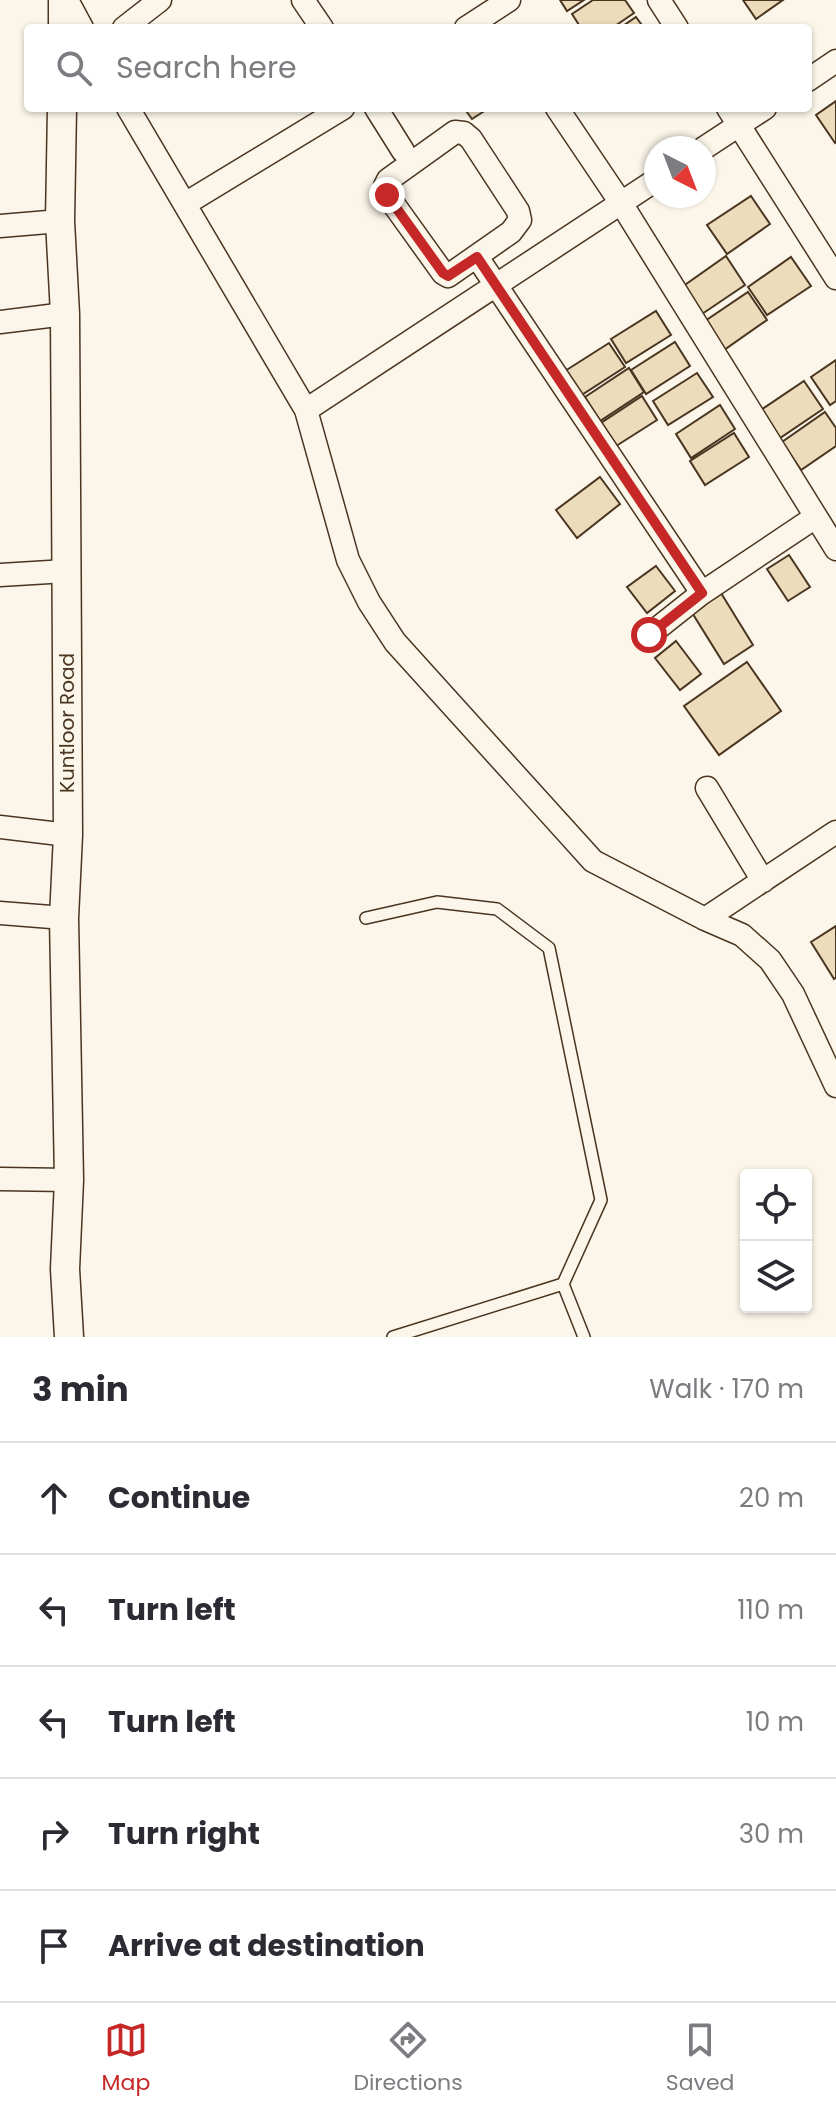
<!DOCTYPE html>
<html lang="en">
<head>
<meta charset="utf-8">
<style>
	body { margin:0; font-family:Poppins,sans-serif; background:#f7f7f7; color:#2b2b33 }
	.controls { position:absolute; right:24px; bottom:24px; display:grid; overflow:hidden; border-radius:8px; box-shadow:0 2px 6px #0004 }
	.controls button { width:72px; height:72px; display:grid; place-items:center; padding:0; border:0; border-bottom:2px solid #e1e1e2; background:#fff; color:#2b2b33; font:40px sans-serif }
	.compass { position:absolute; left:644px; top:136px; width:72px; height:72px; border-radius:50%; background:#fff; box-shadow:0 2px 6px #0004; rotate:138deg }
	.stop { position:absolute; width:24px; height:24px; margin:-18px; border:6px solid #c62828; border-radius:50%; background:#fff }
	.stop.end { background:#c62828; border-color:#fff; box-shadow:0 2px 8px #0008 }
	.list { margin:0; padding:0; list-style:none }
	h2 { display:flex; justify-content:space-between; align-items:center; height:104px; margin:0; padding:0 32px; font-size:34px }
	h2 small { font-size:26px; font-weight:400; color:#7c7c81 }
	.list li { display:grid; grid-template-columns:52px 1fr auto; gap:24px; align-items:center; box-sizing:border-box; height:112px; padding:0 32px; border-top:2px solid #e1e1e2 }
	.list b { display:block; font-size:30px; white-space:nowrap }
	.list em { font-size:26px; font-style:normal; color:#7c7c81 }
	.icon { flex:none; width:44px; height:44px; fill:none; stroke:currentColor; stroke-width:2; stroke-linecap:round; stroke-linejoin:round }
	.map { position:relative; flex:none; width:836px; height:1337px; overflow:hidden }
	.search { position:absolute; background:#fff; box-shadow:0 2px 6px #0004; left:24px; right:24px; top:24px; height:88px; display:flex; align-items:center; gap:20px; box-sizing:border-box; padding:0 28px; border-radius:8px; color:#7c7c81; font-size:30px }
	.sheet { height:664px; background:#fff }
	nav { display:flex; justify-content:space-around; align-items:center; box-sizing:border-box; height:112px; border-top:2px solid #e1e1e2; background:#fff; font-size:22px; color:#7c7c81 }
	nav a { display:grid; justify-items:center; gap:4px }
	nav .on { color:#c62828 }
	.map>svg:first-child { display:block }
	.building { fill:#ecdcbc; stroke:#4a3520; stroke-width:2 }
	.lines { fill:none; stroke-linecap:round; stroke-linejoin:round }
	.service-casing { stroke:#4a3520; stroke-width:14 }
	.minor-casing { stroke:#4a3520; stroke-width:25 }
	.tertiary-casing { stroke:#4a3520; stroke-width:31 }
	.service { stroke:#fbf6e9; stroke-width:11 }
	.minor { stroke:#fbf6e9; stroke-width:22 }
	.tertiary { stroke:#fbf6e9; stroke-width:28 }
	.route { stroke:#c62828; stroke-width:10 }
	.labels { text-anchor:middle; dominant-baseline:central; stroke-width:6; stroke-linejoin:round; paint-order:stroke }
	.street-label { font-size:20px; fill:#4a3520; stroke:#fbf6e9 }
</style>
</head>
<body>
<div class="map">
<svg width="836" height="1337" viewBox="0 0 836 1337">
	<rect width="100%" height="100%" fill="#fbf6e9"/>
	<path class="building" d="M 560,0 L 584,0 L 567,11 Z
		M 593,0 L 625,0 L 634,13 L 612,28 L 581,28 L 572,14 Z
		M 743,0 L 783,0 L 756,19 Z
		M 636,17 L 644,28 L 620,28 Z
		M 836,101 L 836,142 L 835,143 L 816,115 Z
		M 464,108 L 489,108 L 472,119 Z
		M 751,196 L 770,224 L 727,254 L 707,225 Z
		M 726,256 L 745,285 L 702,314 L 682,287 Z
		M 791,257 L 811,286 L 767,315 L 748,287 Z
		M 748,292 L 767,320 L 724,350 L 705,321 Z
		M 656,311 L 671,335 L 626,363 L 611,339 Z
		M 675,342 L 690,366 L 646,394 L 631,370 Z
		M 609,343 L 625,367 L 580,396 L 565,371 Z
		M 836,360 L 836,401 L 830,405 L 811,377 Z
		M 629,368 L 644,392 L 600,421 L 585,397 Z
		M 697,373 L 713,397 L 668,425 L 653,401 Z
		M 804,381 L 823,409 L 780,438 L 761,410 Z
		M 642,396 L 657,420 L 613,448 L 598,425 Z
		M 720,405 L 735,429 L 691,458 L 676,434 Z
		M 825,412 L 836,428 L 836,446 L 801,470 L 782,442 Z
		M 734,433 L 749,457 L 705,485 L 690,461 Z
		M 600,477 L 620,504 L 577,538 L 556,510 Z
		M 789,555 L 810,587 L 788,601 L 767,569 Z
		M 656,566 L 675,591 L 647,613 L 627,587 Z
		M 721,593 L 753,645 L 724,664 L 691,611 Z
		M 676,641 L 701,674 L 680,690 L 655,658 Z
		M 747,662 L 781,711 L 719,755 L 684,706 Z
		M 836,926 L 836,978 L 834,979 L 811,942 Z"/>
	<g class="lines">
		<defs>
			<path id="service" d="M 366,918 L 437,902 L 497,909 L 549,948 L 601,1200 L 563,1284
				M 393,1337 L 563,1284 L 584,1337"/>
			<path id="minor" d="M 67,0 L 82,28
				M 303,0 L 322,28
				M 659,0 L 677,28
				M 124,28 L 160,0
				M 466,28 L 509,0
				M 808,80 L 836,61
				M 128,108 L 306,410 L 348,560 L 369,602 L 395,642 L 593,861 L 705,919 L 742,935 L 770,960 L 793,994 L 836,1086
				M 376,108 L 403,151
				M 557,108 L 621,203 L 836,549
				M 728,108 L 836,278
				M 455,132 L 464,133 L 471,139 L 518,211 L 520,220 L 511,232 L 448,276 L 443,273 L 387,195 L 385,186 L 388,180 Z
				M 704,148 L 765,108
				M 185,204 L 343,108
				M 0,226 L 60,221
				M 477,257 L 702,593
				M 0,322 L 65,314
				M 306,410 L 656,180
				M 0,575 L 66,571
				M 649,635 L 702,593 L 814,518
				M 707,788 L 763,881
				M 0,827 L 68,835
				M 0,913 L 64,918
				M 705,919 L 836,832
				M 0,1179 L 69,1180"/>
			<path id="tertiary" d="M 63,28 L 63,0
				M 62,108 L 60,221 L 65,314 L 68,835 L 64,918 L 69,1180 L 65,1269 L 69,1337"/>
		</defs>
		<use href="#service" class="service-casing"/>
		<use href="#minor" class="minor-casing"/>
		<use href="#tertiary" class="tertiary-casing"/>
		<use href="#service" class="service"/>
		<use href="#minor" class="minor"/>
		<use href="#tertiary" class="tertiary"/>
	</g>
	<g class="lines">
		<path class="route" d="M 387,195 L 443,273 L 448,276 L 477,257 L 702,593 L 649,635"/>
	</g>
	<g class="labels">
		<g class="street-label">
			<text transform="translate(67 723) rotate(-90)">Kuntloor Road</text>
		</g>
	</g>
</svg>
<div class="controls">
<button><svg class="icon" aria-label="locate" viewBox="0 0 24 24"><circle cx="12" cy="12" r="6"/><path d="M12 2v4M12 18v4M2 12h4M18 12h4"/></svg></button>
<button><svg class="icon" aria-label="layers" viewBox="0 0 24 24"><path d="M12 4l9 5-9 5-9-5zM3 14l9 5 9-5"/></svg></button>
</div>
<svg class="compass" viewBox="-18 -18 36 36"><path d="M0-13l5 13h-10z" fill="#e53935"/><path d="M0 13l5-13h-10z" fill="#7c7c81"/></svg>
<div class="stop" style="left:649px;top:635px"></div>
<div class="stop end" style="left:387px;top:195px"></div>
<div class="search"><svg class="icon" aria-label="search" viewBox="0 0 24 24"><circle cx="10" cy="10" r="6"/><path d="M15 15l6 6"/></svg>Search here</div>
</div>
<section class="sheet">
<h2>3 min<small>Walk · 170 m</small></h2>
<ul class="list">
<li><svg class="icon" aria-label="ahead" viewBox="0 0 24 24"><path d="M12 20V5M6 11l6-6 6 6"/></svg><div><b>Continue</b></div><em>20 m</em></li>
<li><svg class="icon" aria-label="left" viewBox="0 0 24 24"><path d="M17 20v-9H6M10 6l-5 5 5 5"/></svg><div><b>Turn left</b></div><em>110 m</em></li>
<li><svg class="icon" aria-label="left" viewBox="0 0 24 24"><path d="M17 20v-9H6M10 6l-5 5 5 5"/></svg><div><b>Turn left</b></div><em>10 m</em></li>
<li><svg class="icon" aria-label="right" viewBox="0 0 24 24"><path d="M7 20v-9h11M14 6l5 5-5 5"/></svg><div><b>Turn right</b></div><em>30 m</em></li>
<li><svg class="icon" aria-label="arrive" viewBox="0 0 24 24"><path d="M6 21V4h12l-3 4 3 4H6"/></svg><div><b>Arrive at destination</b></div></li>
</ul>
</section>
<nav>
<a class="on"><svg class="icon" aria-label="map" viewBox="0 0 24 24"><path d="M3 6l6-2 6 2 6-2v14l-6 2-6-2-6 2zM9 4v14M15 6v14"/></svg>Map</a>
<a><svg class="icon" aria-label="directions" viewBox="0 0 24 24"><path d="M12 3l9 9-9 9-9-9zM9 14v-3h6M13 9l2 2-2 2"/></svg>Directions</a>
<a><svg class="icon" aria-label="saved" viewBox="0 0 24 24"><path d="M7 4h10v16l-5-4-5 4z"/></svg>Saved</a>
</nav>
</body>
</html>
